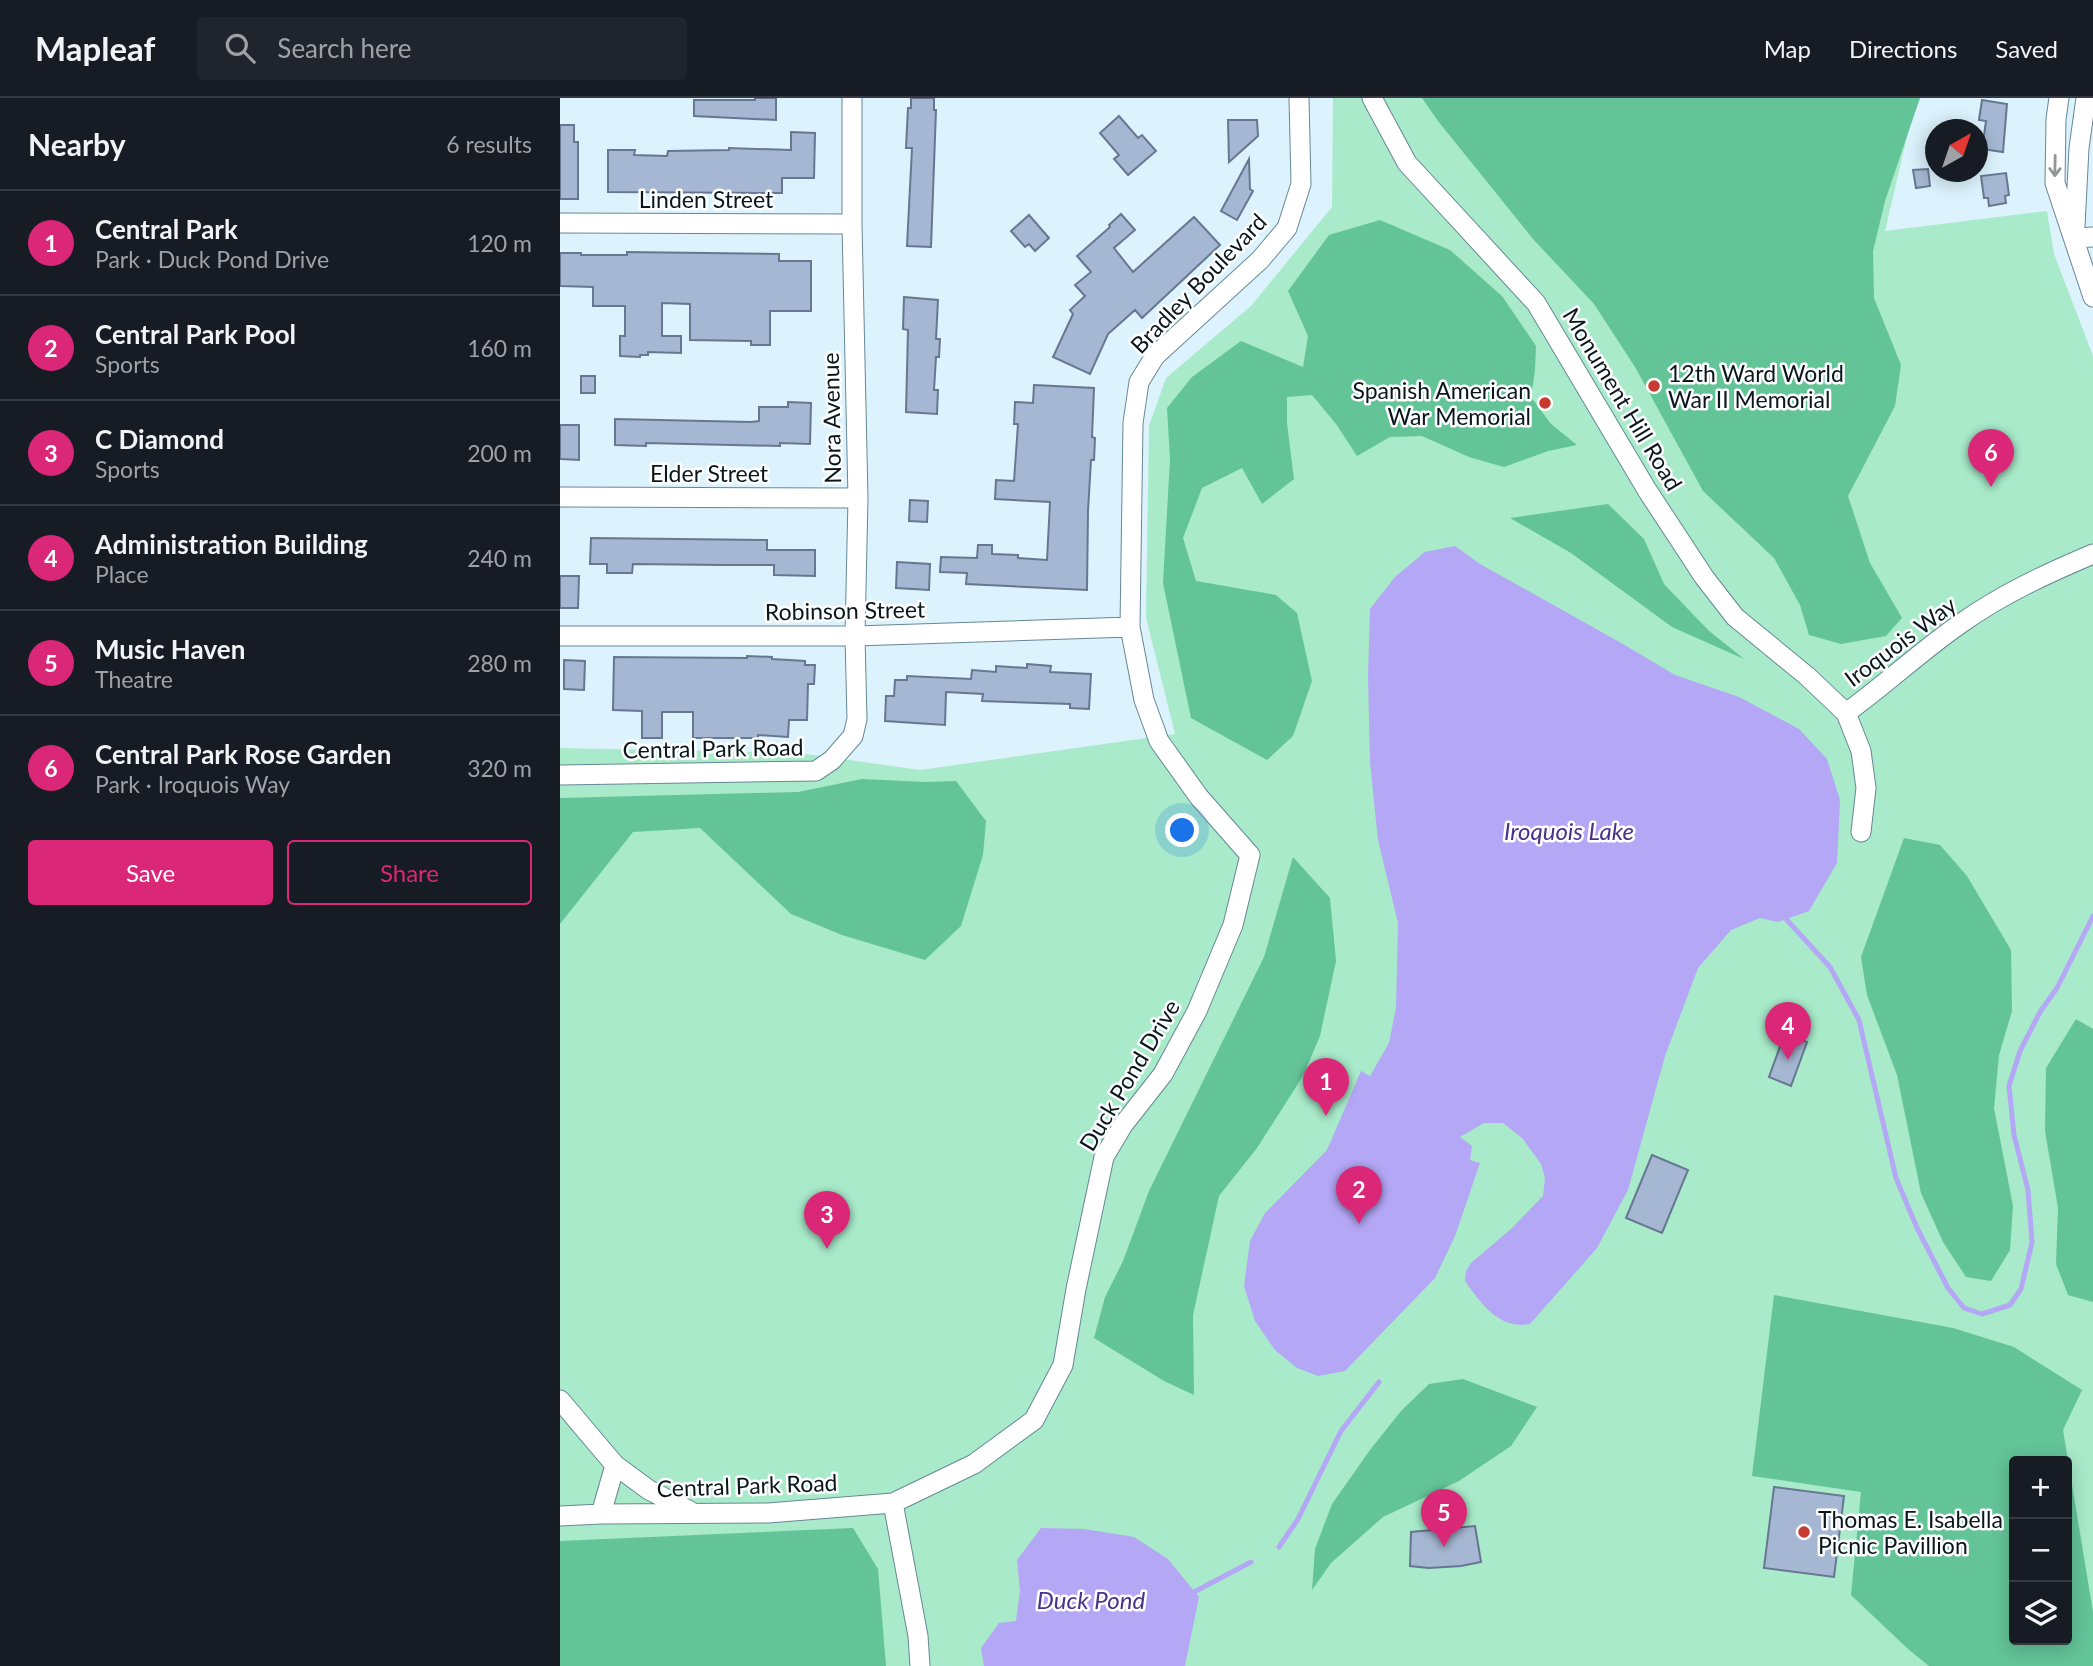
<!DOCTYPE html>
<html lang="en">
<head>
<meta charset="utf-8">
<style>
	body { margin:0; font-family:Lato,sans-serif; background:#20242c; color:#f1f3f6 }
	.controls { position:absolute; right:21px; bottom:21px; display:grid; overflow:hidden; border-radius:7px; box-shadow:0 4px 18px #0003 }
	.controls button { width:63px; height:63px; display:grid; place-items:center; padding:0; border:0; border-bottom:2px solid #363941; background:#171b24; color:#f1f3f6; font:35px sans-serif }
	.compass { position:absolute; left:1365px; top:21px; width:63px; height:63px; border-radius:50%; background:#171b24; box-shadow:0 4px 18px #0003; rotate:40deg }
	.you { position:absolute; left:623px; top:733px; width:24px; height:24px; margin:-18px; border:5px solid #fff; border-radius:50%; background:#1a73e8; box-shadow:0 0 0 10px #1a73e833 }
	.badge { display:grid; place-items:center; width:46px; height:46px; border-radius:50%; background:#db2777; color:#fff; font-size:23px; font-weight:700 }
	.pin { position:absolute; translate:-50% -58px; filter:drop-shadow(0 2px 4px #0008) }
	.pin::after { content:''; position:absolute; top:37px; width:24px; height:21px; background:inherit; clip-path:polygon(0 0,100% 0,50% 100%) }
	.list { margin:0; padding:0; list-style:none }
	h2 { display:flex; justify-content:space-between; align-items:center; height:91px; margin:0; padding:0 28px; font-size:30px }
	h2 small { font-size:23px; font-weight:400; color:#9ea1a6 }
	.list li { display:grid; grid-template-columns:46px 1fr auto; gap:21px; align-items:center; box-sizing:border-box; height:105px; padding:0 28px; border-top:2px solid #363941 }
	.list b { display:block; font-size:26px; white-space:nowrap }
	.list p { margin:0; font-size:23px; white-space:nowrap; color:#9ea1a6 }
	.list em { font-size:23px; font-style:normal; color:#9ea1a6 }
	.actions { display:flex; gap:14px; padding:21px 28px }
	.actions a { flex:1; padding:16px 0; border:2px solid #db2777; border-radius:7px; text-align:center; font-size:24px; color:#db2777 }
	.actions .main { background:#db2777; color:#fff }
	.icon { flex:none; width:38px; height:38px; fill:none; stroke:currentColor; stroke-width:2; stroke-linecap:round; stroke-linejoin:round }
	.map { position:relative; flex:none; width:1533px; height:1568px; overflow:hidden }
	header { display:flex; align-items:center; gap:42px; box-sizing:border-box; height:98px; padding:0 35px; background:#171b24; border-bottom:2px solid #363941 }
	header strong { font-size:33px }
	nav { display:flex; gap:38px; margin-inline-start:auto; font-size:24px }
	.search { width:490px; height:63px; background:#20242c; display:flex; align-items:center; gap:18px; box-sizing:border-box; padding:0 24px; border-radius:7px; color:#9ea1a6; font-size:26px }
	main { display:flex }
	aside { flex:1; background:#171b24 }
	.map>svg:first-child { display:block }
	.green { fill:#a8eac9; fill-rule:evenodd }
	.forest { fill:#63c498; fill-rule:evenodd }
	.water { fill:#b4a7f6 }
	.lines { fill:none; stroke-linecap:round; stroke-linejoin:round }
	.stream { stroke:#b4a7f6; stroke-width:5 }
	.building { fill:#a5b7d2; stroke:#677791; stroke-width:2 }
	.street-casing { stroke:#668897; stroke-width:21 }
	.street { stroke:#fff; stroke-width:19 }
	.oneway { stroke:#909799 }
	.poi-dot { fill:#c73a30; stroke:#fff; stroke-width:2.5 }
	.labels { text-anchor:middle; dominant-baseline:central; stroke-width:5; stroke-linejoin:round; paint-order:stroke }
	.street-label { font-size:23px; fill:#09171c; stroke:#fff }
	.poi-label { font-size:23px; fill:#09171c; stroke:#fff; text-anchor:start }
	.water-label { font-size:24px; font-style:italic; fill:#4a318c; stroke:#fff }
</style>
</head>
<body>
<header>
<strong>Mapleaf</strong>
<div class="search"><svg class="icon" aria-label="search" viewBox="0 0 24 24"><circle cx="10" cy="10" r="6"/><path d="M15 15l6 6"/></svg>Search here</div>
<nav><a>Map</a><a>Directions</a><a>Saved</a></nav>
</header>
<main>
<aside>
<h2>Nearby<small>6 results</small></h2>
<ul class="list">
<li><span class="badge">1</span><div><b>Central Park</b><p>Park · Duck Pond Drive</p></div><em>120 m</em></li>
<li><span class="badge">2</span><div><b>Central Park Pool</b><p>Sports</p></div><em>160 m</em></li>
<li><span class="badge">3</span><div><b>C Diamond</b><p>Sports</p></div><em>200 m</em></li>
<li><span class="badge">4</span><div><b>Administration Building</b><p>Place</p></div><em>240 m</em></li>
<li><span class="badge">5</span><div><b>Music Haven</b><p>Theatre</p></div><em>280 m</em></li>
<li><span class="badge">6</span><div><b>Central Park Rose Garden</b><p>Park · Iroquois Way</p></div><em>320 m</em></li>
</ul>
<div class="actions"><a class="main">Save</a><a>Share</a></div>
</aside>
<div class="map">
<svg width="1533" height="1568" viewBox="0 0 1533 1568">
	<rect width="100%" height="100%" fill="#dcf2fc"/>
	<path class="green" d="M 773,0 L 1356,0 L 1325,133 L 1487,113 L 1494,156 L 1533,258 L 1533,1568 L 0,1568 L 0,650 L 239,655 L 360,672 L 615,636 L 586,520 L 589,328 L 606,280 L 691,208 L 772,109 ZM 1454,1363 L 1507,1363 L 1507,1542 L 1454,1542 Z"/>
	<path class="forest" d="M 862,0 L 1360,0 L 1325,103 L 1313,153 L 1314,200 L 1341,267 L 1335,308 L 1288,398 L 1310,465 L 1342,520 L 1326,538 L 1281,546 L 1249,537 L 1240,507 L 1214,460 L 1143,393 L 1075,269 L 1034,206 L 973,141 L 878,23 Z
		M 820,122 L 890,152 L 942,198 L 976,248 L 975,272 L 971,299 L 991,326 L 1017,347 L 988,353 L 944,369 L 909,359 L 862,338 L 830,339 L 797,358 L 776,326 L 752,297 L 727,299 L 727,325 L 734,381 L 702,406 L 682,370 L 642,390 L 623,440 L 636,483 L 716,497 L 737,515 L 752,583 L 733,638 L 707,662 L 631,620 L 603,485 L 610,361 L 607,310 L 632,279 L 681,243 L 743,269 L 748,238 L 728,193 L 769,137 Z
		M 1048,406 L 1084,441 L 1104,486 L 1148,532 L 1184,561 L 1112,529 L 1011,455 L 950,420 Z
		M 302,681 L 365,684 L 396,683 L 426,723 L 423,757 L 401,828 L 365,862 L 282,837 L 231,816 L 140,730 L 73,734 L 0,826 L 0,700 L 238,694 Z
		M 1344,740 L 1380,747 L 1407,778 L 1451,852 L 1452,913 L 1439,957 L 1434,1010 L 1453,1108 L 1450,1152 L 1431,1183 L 1406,1179 L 1383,1144 L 1361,1095 L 1337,977 L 1307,897 L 1301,859 Z
		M 733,759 L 770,800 L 776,863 L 760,938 L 743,978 L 697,1050 L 659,1098 L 633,1217 L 634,1297 L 604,1283 L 534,1240 L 545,1199 L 563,1163 L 589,1093 L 704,859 Z
		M 1516,921 L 1533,931 L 1533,1204 L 1508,1197 L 1496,1166 L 1498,1110 L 1485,1033 L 1486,970 Z
		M 1214,1197 L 1393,1230 L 1454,1249 L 1522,1292 L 1503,1332 L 1533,1514 L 1533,1568 L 1369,1568 L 1348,1551 L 1291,1497 L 1301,1394 L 1192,1378 ZM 1454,1363 L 1507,1363 L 1507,1542 L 1454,1542 Z
		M 903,1281 L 977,1309 L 951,1348 L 899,1383 L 823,1419 L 771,1465 L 752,1492 L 755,1451 L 772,1406 L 810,1352 L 841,1313 L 869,1286 Z
		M 293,1430 L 318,1471 L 326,1568 L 0,1568 L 0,1443 Z"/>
	<path class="water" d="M 895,448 L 920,466 L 1063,546 L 1115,577 L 1179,599 L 1239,631 L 1267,661 L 1280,702 L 1277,765 L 1249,813 L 1218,824 L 1200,820 L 1171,832 L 1138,870 L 1105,958 L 1068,1092 L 1037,1150 L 970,1226 C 940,1232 921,1206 905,1183 L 906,1173 L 911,1165 L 952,1130 L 983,1098 L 985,1080 L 981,1066 L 963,1041 L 943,1025 L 924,1025 L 900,1039 L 912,1048 L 910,1062 L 920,1065 L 895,1138 L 875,1180 L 785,1273 L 758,1278 L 737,1270 L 715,1252 L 695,1223 L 684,1188 L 690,1143 L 705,1115 L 767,1052 L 801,973 L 810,978 L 829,945 L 836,910 L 838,825 L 818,742 L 810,664 L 808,578 L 810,511 L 835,479 L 865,454 Z
		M 481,1430 L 524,1431 L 574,1439 L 608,1461 L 639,1499 L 625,1568 L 424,1568 L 421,1550 L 439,1525 L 456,1523 L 460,1493 L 457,1462 Z"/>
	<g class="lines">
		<path class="stream" d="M 1226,821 L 1270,869 L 1299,922 L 1336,1080 L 1357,1130 L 1388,1190 L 1404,1210 L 1422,1216 L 1450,1207 L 1461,1191 L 1472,1144 L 1468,1092 L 1454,1037 L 1449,988 L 1460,953 L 1480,914 L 1497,890 L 1533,818
			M 719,1449 L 738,1421 L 781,1333 L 819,1284
			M 634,1494 L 691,1464"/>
	</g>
	<path class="building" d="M 195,0 L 216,0 L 216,22 L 134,18 L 134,2 L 195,2 Z
		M 351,0 L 374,0 L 374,12 L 376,12 L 371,149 L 347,148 L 352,50 L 346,50 L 348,10 L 351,10 Z
		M 1422,2 L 1447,6 L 1443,54 L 1422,51 L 1426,23 L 1419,22 Z
		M 559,18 L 578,40 L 582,37 L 596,53 L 568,77 L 554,61 L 559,57 L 540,35 Z
		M 668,22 L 697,22 L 698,38 L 669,64 Z
		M 0,27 L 14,27 L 14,44 L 18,44 L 18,101 L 0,101 Z
		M 231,34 L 255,35 L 254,80 L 222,80 L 222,95 L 48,94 L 48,52 L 75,52 L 74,57 L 107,58 L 108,53 L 169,52 L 169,50 L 231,52 Z
		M 689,61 L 690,91 L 693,93 L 677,122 L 661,113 Z
		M 1368,71 L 1370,88 L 1356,90 L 1353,72 Z
		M 1446,75 L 1449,97 L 1445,98 L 1446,105 L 1429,108 L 1428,100 L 1424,100 L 1421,78 Z
		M 561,116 L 575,132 L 554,150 L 573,174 L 634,119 L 660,147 L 582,220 L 575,212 L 548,236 L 530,276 L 493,259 L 513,216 L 510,212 L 525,198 L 515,187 L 531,174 L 517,158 L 550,129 L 549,127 Z
		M 469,117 L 489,140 L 475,153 L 469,146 L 465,149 L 451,133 Z
		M 67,154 L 219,156 L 219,163 L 251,163 L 251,213 L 210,213 L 210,247 L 191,247 L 191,243 L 130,242 L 130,206 L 102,205 L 102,238 L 121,238 L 121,255 L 88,254 L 88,257 L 80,257 L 80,259 L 60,258 L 60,238 L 65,238 L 65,208 L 33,208 L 33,189 L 0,188 L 0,155 L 21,155 L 21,157 L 67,157 Z
		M 344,199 L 378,202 L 376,241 L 380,241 L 379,259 L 376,259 L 374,292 L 378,292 L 377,316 L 346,314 L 348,232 L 343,231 Z
		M 21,278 L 35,278 L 35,295 L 21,295 Z
		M 474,287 L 534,290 L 532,339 L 535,340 L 534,362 L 531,362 L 528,413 L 527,492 L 406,486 L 407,475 L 380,474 L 381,459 L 417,460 L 418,447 L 432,447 L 432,456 L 458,457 L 458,460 L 487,462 L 490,404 L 435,401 L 436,382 L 454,383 L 458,326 L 454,326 L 455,304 L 473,305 Z
		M 228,304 L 251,305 L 250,346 L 220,345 L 220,348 L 86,345 L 86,348 L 55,347 L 55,321 L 191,324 L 199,323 L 199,309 L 228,309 Z
		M 0,327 L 19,327 L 19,362 L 0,361 Z
		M 350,402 L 368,403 L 367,424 L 349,423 Z
		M 31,440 L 207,442 L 207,452 L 255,452 L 255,478 L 214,477 L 214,467 L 161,467 L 73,466 L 72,475 L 47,475 L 47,466 L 30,466 Z
		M 337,464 L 370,466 L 369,492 L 336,490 Z
		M 0,478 L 19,478 L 18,510 L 0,510 Z
		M 187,558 L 212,559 L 212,561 L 245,563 L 245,567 L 255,567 L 254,586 L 248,586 L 247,622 L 229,622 L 228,639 L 198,637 L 198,640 L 133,640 L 133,614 L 102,614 L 102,640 L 82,640 L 82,613 L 53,612 L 54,559 L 187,560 Z
		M 4,562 L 25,563 L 24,592 L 4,591 Z
		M 467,566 L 491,568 L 490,574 L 531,576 L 529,611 L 510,610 L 510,606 L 422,603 L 423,596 L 386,594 L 385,627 L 325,623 L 326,598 L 334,598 L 335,582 L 347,582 L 347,578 L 411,581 L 412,572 L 436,574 L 436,568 L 467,570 Z
		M 1225,935 L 1247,944 L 1231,988 L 1209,979 Z
		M 1092,1057 L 1128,1072 L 1102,1135 L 1066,1120 Z
		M 1214,1389 L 1284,1398 L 1274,1479 L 1204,1470 Z
		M 915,1428 L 921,1464 L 901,1468 L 869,1470 L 850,1468 L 851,1434 Z"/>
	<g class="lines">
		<defs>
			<path id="street" d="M 812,0 L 847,65 L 976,205 L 1087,392 L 1144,479 L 1175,519 L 1247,578 L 1286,615 L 1301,653 L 1306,690 L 1301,734
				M 1499,0 L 1496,21 L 1495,85 L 1533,199
				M 0,125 L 292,126
				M 1515,128 L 1519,50 L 1526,0
				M 1514,140 L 1533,139
				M 0,399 L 298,400
				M 0,538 L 295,538 L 570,529
				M 1286,615 C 1325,587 1361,553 1400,526 C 1442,496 1486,476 1533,456
				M 0,677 L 256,673 L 272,662 L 293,638 L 297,621 L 295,538 L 298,400 L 292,126 L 292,0
				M 0,1302 L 55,1367 L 89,1392 L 130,1413
				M 333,1405 L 358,1538 L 360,1568
				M 41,1416 L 208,1415 L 333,1405 L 414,1366 L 474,1322 L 503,1267 L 516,1191 L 544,1059 L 563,1027 L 603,976 L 637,913 L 673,827 L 690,757 L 639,699 L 599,643 L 584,602 L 570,529 L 573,325 L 579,284 L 595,258 L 700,162 L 727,130 L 741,86 L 739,0
				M 0,1418 L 41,1416 L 55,1367"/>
		</defs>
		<use href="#street" class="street-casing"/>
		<use href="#street" class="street"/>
	</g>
	<defs><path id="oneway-shaft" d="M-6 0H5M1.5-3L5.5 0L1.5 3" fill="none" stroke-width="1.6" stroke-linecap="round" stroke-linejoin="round" transform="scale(1.75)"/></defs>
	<use class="oneway" href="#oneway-shaft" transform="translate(1495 68) rotate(91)"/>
	<g class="poi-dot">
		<circle cx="1094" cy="288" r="7"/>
		<circle cx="985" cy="305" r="7"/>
		<circle cx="1244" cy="1434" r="7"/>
	</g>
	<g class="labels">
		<g class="street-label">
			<text x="146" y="101">Linden Street</text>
			<text transform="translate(638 185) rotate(-46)">Bradley Boulevard</text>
			<text transform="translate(1063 301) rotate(59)">Monument Hill Road</text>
			<text transform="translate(271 320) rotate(-91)">Nora Avenue</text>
			<text x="149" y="375">Elder Street</text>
			<text transform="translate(285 512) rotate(-1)">Robinson Street</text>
			<text transform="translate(1340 543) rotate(-37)">Iroquois Way</text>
			<text transform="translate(153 650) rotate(-1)">Central Park Road</text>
			<text transform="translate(569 977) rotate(-59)">Duck Pond Drive</text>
			<text transform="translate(187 1387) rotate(-2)">Central Park Road</text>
		</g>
		<g class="poi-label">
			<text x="1108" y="275">12th Ward World<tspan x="1108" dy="26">War II Memorial</tspan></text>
			<text x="971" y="292" text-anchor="end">Spanish American<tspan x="971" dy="26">War Memorial</tspan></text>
			<text x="1258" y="1421">Thomas E. Isabella<tspan x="1258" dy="26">Picnic Pavillion</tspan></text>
		</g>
		<g class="water-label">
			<text x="1009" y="732">Iroquois Lake</text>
			<text x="531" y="1501">Duck Pond</text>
		</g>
	</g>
</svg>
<div class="controls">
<button>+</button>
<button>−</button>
<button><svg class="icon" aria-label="layers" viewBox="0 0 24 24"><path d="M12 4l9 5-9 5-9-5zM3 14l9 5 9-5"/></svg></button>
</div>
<svg class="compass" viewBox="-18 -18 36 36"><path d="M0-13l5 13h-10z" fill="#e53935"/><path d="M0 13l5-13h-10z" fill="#9ea1a6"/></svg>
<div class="you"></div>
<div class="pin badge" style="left:766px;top:1018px">1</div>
<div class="pin badge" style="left:799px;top:1126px">2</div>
<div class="pin badge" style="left:267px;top:1151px">3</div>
<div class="pin badge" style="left:1228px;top:962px">4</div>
<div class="pin badge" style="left:884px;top:1449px">5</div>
<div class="pin badge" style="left:1431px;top:389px">6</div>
</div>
</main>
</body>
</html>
